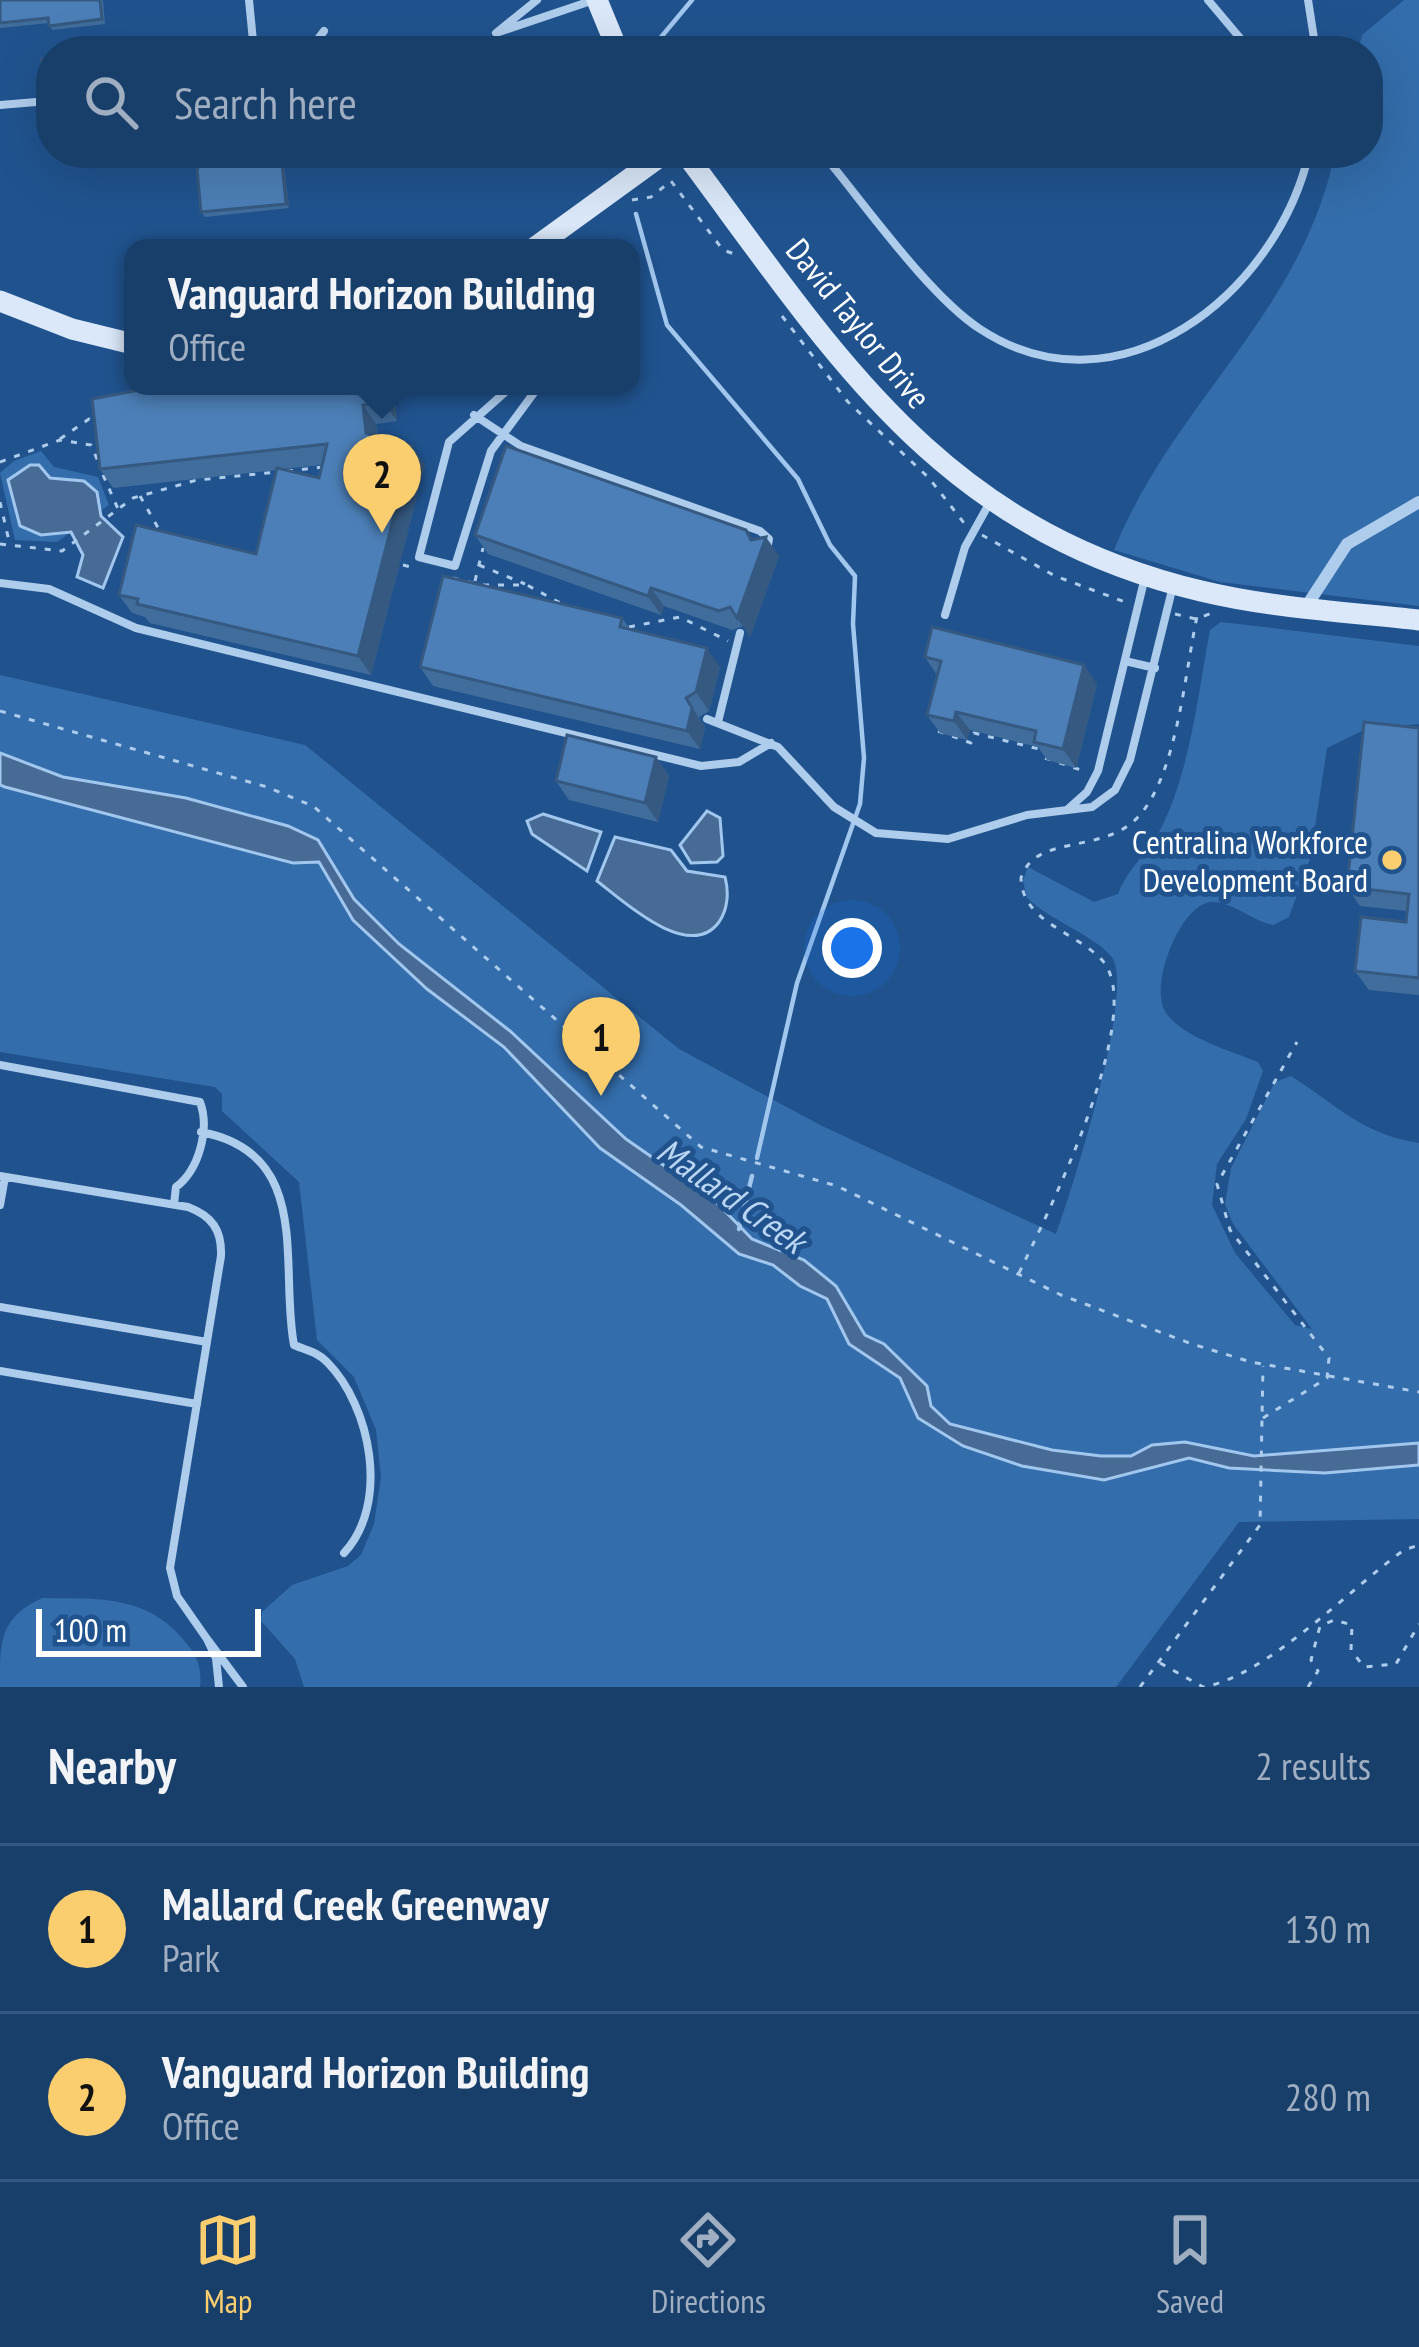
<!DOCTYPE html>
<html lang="en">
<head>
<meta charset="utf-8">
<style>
	body { margin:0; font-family:"PT Sans Narrow",sans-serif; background:#214570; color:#f1f3f6 }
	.scale { position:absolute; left:36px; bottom:30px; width:225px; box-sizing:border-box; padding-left:12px; border:6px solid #fff; border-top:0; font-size:33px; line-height:42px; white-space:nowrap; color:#fff; -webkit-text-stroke:9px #20538e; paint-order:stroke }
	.you { position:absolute; left:852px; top:948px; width:42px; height:42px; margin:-30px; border:9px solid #fff; border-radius:50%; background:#1a73e8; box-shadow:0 0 0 18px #1a73e833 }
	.badge { display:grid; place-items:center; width:78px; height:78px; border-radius:50%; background:#face6e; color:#111; font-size:39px; font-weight:700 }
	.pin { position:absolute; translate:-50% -99px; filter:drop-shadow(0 3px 6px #0008) }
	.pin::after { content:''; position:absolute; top:63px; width:42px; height:36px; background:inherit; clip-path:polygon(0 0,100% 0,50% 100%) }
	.popup { position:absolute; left:124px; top:239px; width:516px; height:156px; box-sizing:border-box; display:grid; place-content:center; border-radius:24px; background:#183e6a; filter:drop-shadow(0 3px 9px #0005); font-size:39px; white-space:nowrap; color:#9faec1 }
	.popup b { font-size:45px; color:#f1f3f6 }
	.popup::after { content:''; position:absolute; left:50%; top:100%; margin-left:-24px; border:24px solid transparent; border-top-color:#183e6a }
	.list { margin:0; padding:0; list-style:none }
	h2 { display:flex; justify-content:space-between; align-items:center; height:156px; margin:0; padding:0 48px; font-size:51px }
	h2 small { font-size:39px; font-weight:400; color:#9faec1 }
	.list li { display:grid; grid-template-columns:78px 1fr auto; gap:36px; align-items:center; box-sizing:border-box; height:168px; padding:0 48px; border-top:3px solid #36577e }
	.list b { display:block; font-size:45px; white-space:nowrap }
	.list p { margin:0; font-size:39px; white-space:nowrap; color:#9faec1 }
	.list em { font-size:39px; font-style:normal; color:#9faec1 }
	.icon { flex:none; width:66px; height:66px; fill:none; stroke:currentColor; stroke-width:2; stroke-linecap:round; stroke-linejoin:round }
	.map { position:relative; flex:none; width:1419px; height:1687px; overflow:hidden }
	.search { position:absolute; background:#183e6a; box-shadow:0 12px 48px #0002; left:36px; right:36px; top:36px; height:132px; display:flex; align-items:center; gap:30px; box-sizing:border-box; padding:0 42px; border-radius:48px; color:#9faec1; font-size:45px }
	.sheet { height:492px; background:#183e6a }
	nav { display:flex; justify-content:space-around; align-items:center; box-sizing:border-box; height:168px; border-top:3px solid #36577e; background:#183e6a; font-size:33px; color:#9faec1 }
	nav a { display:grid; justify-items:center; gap:6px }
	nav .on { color:#face6e }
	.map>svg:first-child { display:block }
	.green { fill:#336dab }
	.water { fill:#476b95; stroke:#a2c7ee; stroke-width:3 }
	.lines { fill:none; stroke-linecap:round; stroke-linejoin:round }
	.stream { stroke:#a2c7ee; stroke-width:4.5 }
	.path { stroke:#aeccec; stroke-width:3; stroke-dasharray:6 9; stroke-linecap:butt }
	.lane { stroke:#aeccec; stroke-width:8 }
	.street { stroke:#aeccec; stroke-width:12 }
	.secondary { stroke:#dae8f9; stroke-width:21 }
	.wall { fill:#416d9d; fill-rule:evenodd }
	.shaded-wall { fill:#355980 }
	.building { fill:#4c7fb7; stroke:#355980; stroke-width:3 }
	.poi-dot { fill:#face6e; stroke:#20538e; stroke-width:4.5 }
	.labels { text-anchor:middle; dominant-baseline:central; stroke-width:10; stroke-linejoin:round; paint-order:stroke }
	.street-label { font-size:33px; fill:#fff; stroke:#20538e }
	.poi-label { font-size:33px; fill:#fff; stroke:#20538e; text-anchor:end }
	.water-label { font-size:36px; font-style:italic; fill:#bad6f3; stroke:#20538e }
</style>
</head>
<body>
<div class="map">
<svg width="1419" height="1687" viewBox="0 0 1419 1687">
	<rect width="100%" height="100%" fill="#20538e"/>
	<path class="green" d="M 1404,0 L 1419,0 L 1419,606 L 1220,582 L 1114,550 C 1175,400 1301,315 1335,153 L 1368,153 L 1368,51 L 1358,51 L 1362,35 Z
		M 41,451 L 54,467 L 98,477 L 109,505 L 57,542 L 15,540 L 0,473 L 14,461 Z
		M 1230,623 L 1419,646 L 1419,724 L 1366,729 L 1327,748 L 1310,859 L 1289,917 L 1273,925 C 1252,921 1232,901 1211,902 C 1180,904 1148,988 1166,1013 C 1184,1038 1231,1051 1258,1062 L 1263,1071 L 1246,1119 L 1217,1164 L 1212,1205 L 1235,1253 L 1295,1325 L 1312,1329 L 1233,1224 L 1225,1204 L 1231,1168 L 1275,1082 L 1291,1076 C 1337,1105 1361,1134 1419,1143 L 1419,1519 L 1239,1522 L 1116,1687 L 304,1687 L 295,1659 L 261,1621 L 262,1612 L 292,1585 L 348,1566 L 361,1555 L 374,1524 L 381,1477 L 376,1430 L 354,1377 L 317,1340 L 299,1182 L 222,1111 L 222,1094 L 215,1087 L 0,1052 L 0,675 L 305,745 L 679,1049 L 822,1126 L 1056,1234 C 1072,1190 1137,987 1111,956 C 1093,935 1050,920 1027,898 L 1023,881 L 1028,867 L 1094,902 L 1118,894 C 1128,868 1146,855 1159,832 C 1190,774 1198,694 1210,630 L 1221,622 Z
		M 42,1598 C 100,1599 148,1594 187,1644 C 198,1657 202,1670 200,1687 L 0,1687 C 0,1640 0,1618 42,1598 Z"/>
	<path class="water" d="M 30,465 L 39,465 L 50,478 L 84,481 L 97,492 L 101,516 L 123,537 L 103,588 L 77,577 L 83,555 L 71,532 L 41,535 L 20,526 L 8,480 Z
		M 0,753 L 63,777 L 186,798 L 288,826 L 318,840 L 354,899 L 399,944 L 510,1031 L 626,1139 L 715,1201 L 752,1239 L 804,1260 L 836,1286 L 865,1335 L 884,1344 L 927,1386 L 931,1406 L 950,1424 L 1052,1450 L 1101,1456 L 1131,1456 L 1152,1445 L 1185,1442 L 1254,1456 L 1419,1443 L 1419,1465 L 1325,1473 L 1229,1468 L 1189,1458 L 1104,1480 L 1022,1466 L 963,1446 L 918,1418 L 900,1378 L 849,1344 L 827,1299 L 800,1286 L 773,1265 L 739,1254 L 681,1205 L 600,1148 L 504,1047 L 427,989 L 353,920 L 319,862 L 293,863 L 5,787 L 0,785 Z
		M 707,811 L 720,818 L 723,856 L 717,862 L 691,863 L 680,845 Z
		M 543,814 L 601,832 L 587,871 L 532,834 L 527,821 Z
		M 615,837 L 671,850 L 687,871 L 725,877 C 729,892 728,909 719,922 C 689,963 622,900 597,881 Z"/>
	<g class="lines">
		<path class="stream" d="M 652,48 L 692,0
			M 600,153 L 602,155
			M 636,214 L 667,325 L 798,479 L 830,545 L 855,576 L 853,624 L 864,758 L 860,804 L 797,983 L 757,1158
			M 739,1229 L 752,1176"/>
		<path class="path" d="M 632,200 L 651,197 L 671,181 L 723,250 L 737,255
			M 782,316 L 848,402 L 929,478 L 964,523
			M 60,439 L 89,419 L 95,423
			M 0,462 L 60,440 L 91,445 L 100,466
			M 287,471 L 325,467
			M 103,475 L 118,509
			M 140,496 L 161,533
			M 0,502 L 9,541
			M 982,535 L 1055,576 L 1125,602
			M 0,544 L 62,551 L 133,498 L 197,480 L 277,472
			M 403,565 L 415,568
			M 479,565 L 525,584
			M 453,578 L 473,583
			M 475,581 L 483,548
			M 483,585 L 527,585 L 564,605
			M 1175,614 L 1196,619 L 1212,613
			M 629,627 L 680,617 L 728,641
			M 0,711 L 267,787 L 313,806 L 701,1147 L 837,1186 L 1061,1295 L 1192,1344 L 1251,1362 L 1419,1392
			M 938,731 L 971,743 L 974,733 L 1039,749
			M 1045,758 L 1081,770
			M 1019,1273 C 1046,1217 1149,1012 1102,960 C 1076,932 1022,922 1021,878 C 1035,833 1103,855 1138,817 C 1178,774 1185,669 1198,612
			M 1263,1418 L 1327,1378 L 1329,1358 L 1230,1230 L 1217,1184 L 1297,1042
			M 1160,1663 L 1203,1687 C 1266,1677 1352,1587 1404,1550 L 1419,1545
			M 1140,1687 L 1260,1525 L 1263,1366
			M 1308,1687 L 1318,1671 L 1311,1660 L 1320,1626 L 1334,1620 L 1352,1625 L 1351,1650 L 1364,1667 L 1396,1664 L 1419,1624"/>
		<path class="lane" d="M 249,0 L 254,51
			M 537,0 L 496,33 L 594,0
			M 1208,0 L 1251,51
			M 1308,0 L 1316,51
			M 309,51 L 324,31
			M 0,105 L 36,102
			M 822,153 C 864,203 928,295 980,329 C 1119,420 1277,293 1309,153
			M 512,386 L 449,442 L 419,557 L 455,566 L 491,451 L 539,386
			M 474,415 L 521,446 L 760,531 L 769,539 L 767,550
			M 0,583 L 49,589 L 136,628 L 701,766 L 739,762 L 771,743
			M 945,615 L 965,547 L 990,502
			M 1125,661 L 1155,668
			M 707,719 L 778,747 L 834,807 L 876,833 L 948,839 L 1027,815 L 1092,807 L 1115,790 L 1130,760 L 1173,586
			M 718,722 L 740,633
			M 1068,809 L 1087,792 L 1098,771 L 1145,577
			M 0,1065 L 200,1102 C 210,1129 199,1170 176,1187 L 174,1204
			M 201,1132 C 314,1153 279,1266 294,1345 C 305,1350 318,1352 327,1362 C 371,1406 390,1504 344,1553
			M 0,1176 L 188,1207 C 212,1216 222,1230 221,1256 L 170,1568 L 177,1596 L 207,1639
			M 0,1205 L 5,1177
			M 0,1307 L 207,1342
			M 0,1371 L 197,1404
			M 219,1687 L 216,1658 L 207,1639 L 243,1687"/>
		<path class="street" d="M 1306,607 L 1347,544 L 1419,502"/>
		<path class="secondary" d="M 597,0 L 618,51
			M 685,153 C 835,354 938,528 1201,591 C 1272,608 1347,612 1419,620
			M 534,248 L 665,153
			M 0,301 L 72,329 L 133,344"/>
	</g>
	<path class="wall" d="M 0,0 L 103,0 L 105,24 L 52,30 L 49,23 L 0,28 Z
		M 283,153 L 289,208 L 205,217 L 201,212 L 206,158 Z
		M 177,386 L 179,389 L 204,386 L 394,386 L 397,421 L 376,424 L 378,436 L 425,465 L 371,675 L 150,623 L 145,617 L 132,613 L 119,595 L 256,554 L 277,470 L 113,488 L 100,469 ZM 322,465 L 319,478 L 283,469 Z
		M 746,530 L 753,540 L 779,556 L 750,637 L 743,626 L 732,630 L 664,606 L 661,615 L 488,554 L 475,535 Z
		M 622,618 L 630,629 L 720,667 L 709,711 L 699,717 L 705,727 L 700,749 L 433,686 L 420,667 Z
		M 925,657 L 1097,684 L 1076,768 L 1047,760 L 1038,747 L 970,730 L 967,740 L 940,733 L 927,715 L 937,675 Z
		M 1419,728 L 1419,995 L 1369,990 L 1355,971 L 1406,922 L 1407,911 L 1360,906 L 1347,887 Z
		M 656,757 L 669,776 L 658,822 L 569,800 L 556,781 Z"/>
	<path class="shaded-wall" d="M 281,153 L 283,153 L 289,208 L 286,204 Z
		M 382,386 L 394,386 L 397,421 L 384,403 Z
		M 363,405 L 376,424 L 380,452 L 366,433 Z
		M 412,446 L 425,465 L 371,675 L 358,656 Z
		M 746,530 L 761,552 L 766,537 L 779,556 L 750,637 L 737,618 Z
		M 651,588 L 664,606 L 661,615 L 648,596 Z
		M 707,648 L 720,667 L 709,711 L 696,692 Z
		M 1084,665 L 1097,684 L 1076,768 L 1063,749 Z
		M 686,698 L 705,727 L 700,749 L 687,731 Z
		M 956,712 L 970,730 L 967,740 L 954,721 Z
		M 656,757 L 669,776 L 658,822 L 645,803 Z"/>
	<path class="building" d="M 0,0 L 100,0 L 102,19 L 49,26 L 48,18 L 0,23 Z
		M 213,44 L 223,51 L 132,51 Z
		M 51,58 L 51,143 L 49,143 L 41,59 Z
		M 204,153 L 281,153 L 286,204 L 201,212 L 197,169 L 206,158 Z
		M 160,386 L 175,386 L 175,389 L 204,386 L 382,386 L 384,403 L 363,405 L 366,433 L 412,446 L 358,656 L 137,604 L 138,599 L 119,595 L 136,525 L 256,554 L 277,468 L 319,478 L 327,444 L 100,469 L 92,399 Z
		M 506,446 L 746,530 L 751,540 L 766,537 L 737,618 L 730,607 L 719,611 L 651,588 L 648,596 L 475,535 Z
		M 443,576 L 622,618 L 620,627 L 707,648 L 696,692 L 686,698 L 692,708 L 687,731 L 420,667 Z
		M 932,627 L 1084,665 L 1063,749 L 1034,742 L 1036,731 L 956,712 L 954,721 L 927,715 L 941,661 L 925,657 Z
		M 1364,722 L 1419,728 L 1419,978 L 1355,971 L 1361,917 L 1406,922 L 1409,894 L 1347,887 Z
		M 567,735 L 656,757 L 645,803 L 556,781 Z"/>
	<circle class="poi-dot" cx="1392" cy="860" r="12"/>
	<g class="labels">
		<g class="street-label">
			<text transform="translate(859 323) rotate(51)">David Taylor Drive</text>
		</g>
		<g class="poi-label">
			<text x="1368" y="841">Centralina Workforce<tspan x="1368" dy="38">Development Board</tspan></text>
		</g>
		<g class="water-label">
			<text transform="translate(732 1195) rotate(35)">Mallard Creek</text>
		</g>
	</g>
</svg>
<div class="scale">100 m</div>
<div class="you"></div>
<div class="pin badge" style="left:601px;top:1096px">1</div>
<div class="pin badge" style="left:382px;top:533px">2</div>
<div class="popup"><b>Vanguard Horizon Building</b>Office</div>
<div class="search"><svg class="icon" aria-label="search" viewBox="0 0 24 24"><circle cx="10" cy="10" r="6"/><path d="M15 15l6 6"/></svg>Search here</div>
</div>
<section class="sheet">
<h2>Nearby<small>2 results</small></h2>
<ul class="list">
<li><span class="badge">1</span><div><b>Mallard Creek Greenway</b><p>Park</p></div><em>130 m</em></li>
<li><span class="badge">2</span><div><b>Vanguard Horizon Building</b><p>Office</p></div><em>280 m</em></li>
</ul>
</section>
<nav>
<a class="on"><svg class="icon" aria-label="map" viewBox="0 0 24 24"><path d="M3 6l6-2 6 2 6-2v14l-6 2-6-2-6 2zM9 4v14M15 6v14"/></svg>Map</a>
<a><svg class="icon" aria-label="directions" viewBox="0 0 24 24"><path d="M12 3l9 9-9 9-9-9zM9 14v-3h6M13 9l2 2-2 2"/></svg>Directions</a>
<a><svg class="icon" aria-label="saved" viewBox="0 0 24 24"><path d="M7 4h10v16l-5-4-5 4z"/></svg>Saved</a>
</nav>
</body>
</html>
